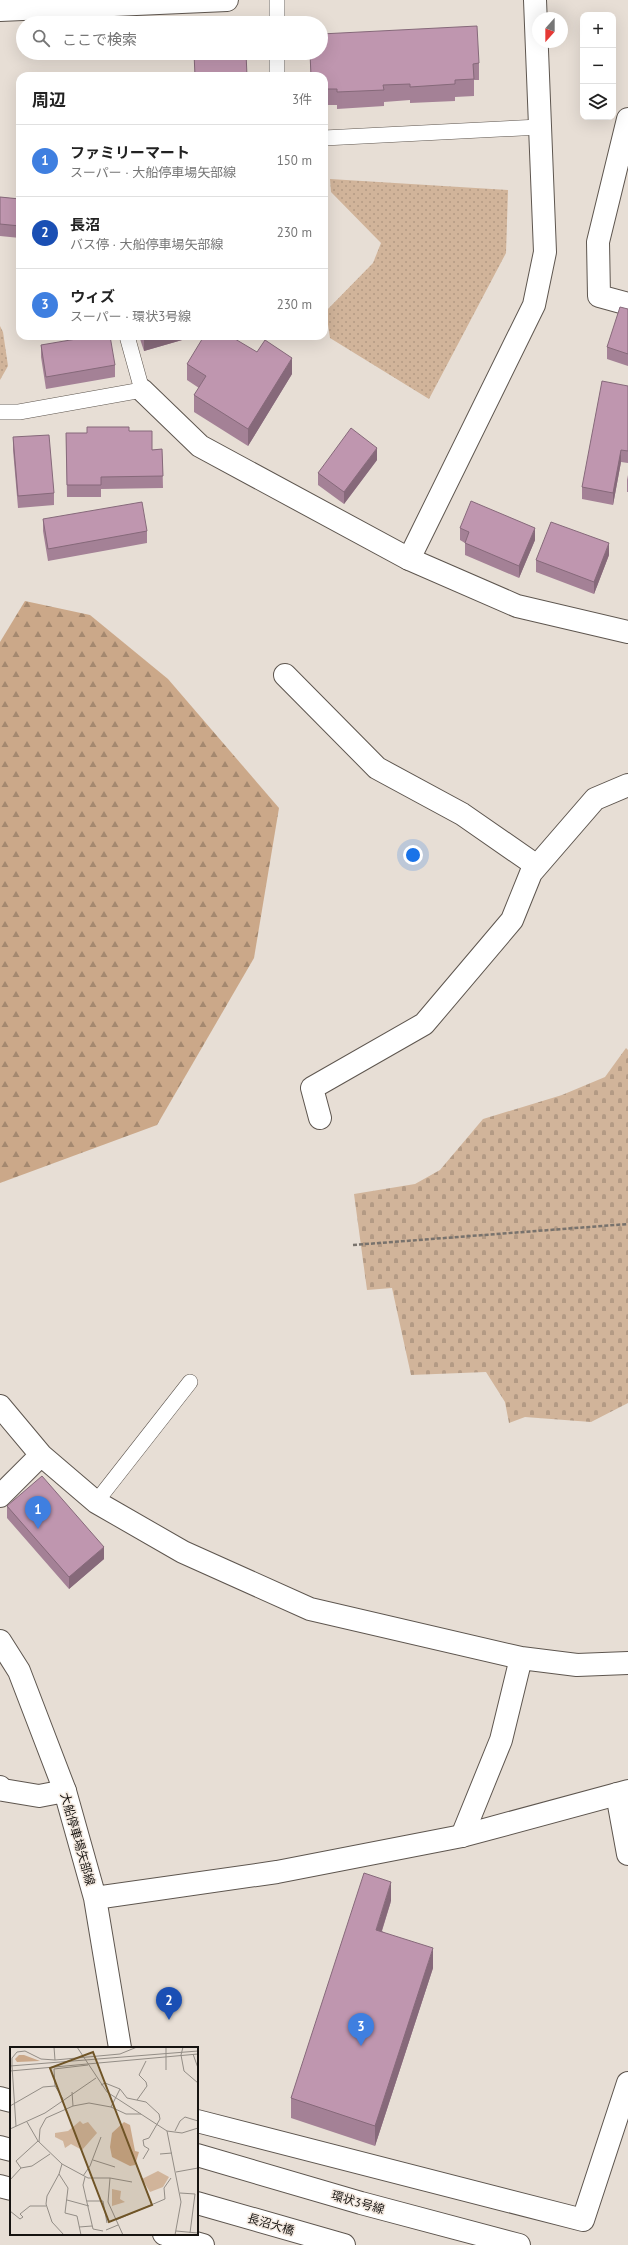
<!DOCTYPE html>
<html lang="ja">
<head>
<meta charset="utf-8">
<style>
	body { margin:0; font-family:"PT Sans","Noto Sans JP",sans-serif; background:#f2f2f2; color:#222 }
	.controls { position:absolute; right:12px; top:12px; display:grid; overflow:hidden; border-radius:8px; box-shadow:0 4px 16px #0002 }
	.controls button { width:36px; height:36px; display:grid; place-items:center; padding:0; border:0; border-bottom:1px solid #e0e0e0; background:#fff; color:#222; font:20px sans-serif }
	.compass { position:absolute; left:532px; top:12px; width:36px; height:36px; border-radius:50%; background:#fff; box-shadow:0 4px 16px #0002; rotate:201deg }
	.you { position:absolute; left:413px; top:855px; width:14px; height:14px; margin:-10px; border:3px solid #fff; border-radius:50%; background:#1a73e8; box-shadow:0 0 0 6px #1a73e833 }
	.badge { display:grid; place-items:center; width:26px; height:26px; border-radius:50%; background:#0f766e; color:#fff; font-size:13px; font-weight:700 }
	.pin { position:absolute; translate:-50% -33px; filter:drop-shadow(0 1px 2px #0008) }
	.pin::after { content:''; position:absolute; top:21px; width:14px; height:12px; background:inherit; clip-path:polygon(0 0,100% 0,50% 100%) }
	.list { margin:0; padding:0; list-style:none }
	h2 { display:flex; justify-content:space-between; align-items:center; height:52px; margin:0; padding:0 16px; font-size:17px }
	h2 small { font-size:13px; font-weight:400; color:#767676 }
	.list li { display:grid; grid-template-columns:26px 1fr auto; gap:12px; align-items:center; box-sizing:border-box; height:72px; padding:0 16px; border-top:1px solid #e0e0e0 }
	.list b { display:block; font-size:15px; white-space:nowrap }
	.list p { margin:0; font-size:13px; white-space:nowrap; color:#767676 }
	.list em { font-size:13px; font-style:normal; color:#767676 }
	.icon { flex:none; width:22px; height:22px; fill:none; stroke:currentColor; stroke-width:2; stroke-linecap:round; stroke-linejoin:round }
	.map { position:relative; flex:none; width:628px; height:2245px; overflow:hidden }
	.search { position:absolute; background:#fff; box-shadow:0 4px 16px #0002; left:16px; top:16px; width:312px; height:44px; display:flex; align-items:center; gap:10px; box-sizing:border-box; padding:0 14px; border-radius:22px; color:#767676; font-size:15px }
	.panel { position:absolute; background:#fff; box-shadow:0 4px 16px #0002; left:16px; top:72px; width:312px; height:268px; border-radius:12px }
	.map>svg:first-child { display:block }
	.grass { fill:url(#grass-dots) }
	.forest { fill:url(#forest-firs) }
	.cemetery { fill:url(#cemetery-stones) }
	.lines { fill:none; stroke-linecap:round; stroke-linejoin:round }
	.lane-casing { stroke:#5e564f; stroke-width:16 }
	.street-casing { stroke:#5e564f; stroke-width:24 }
	.secondary-casing { stroke:#5e564f; stroke-width:24 }
	.path { stroke:#78726c; stroke-width:2.5; stroke-dasharray:4 2; stroke-linecap:butt }
	.lane { stroke:#fff; stroke-width:15 }
	.street { stroke:#fff; stroke-width:22 }
	.secondary { stroke:#fff; stroke-width:22 }
	.wall { fill:#a48196 }
	.shaded-wall { fill:#86697a }
	.building { fill:#bf96af; stroke:#86697a }
	.labels { text-anchor:middle; dominant-baseline:central; stroke-width:3; stroke-linejoin:round; paint-order:stroke }
	.street-label { font-size:12px; fill:#161310; stroke:#f5ebe2 }
	.inset-road { fill:none; stroke:#938d86; stroke-width:1 }
	.view { fill:#6f5426; fill-opacity:0.15; stroke:#6f5426; stroke-width:2 }
	.inset-edge { fill:none; stroke:#161310; stroke-width:2 }
</style>
</head>
<body>
<div class="map">
<svg width="628" height="2245" viewBox="0 0 628 2245">
	<defs>
		<pattern id="grass-dots" width="8" height="8" patternUnits="userSpaceOnUse"><rect width="8" height="8" fill="#d1b49a"/><path d="M2 2h.1M6 6h.1" fill="none" stroke="#b39a84" stroke-width="1.8" stroke-linecap="round"/></pattern>
		<pattern id="forest-firs" width="22" height="20" patternUnits="userSpaceOnUse"><rect width="22" height="20" fill="#cba889"/><path d="M5 1l3.5 6h-7zM16 11l3.5 6h-7z" fill="#a4886f"/></pattern>
		<pattern id="cemetery-stones" width="16" height="16" patternUnits="userSpaceOnUse"><rect width="16" height="16" fill="#d1b49a"/><path d="M2 7V4a2 2 0 0 1 4 0v3zM10 15v-3a2 2 0 0 1 4 0v3z" fill="#b39a84"/></pattern>
	</defs>
	<rect width="100%" height="100%" fill="#e7ded5"/>
	<path class="grass" d="M 330,179 L 508,190 L 506,253 L 429,399 L 330,338 L 326,311 L 373,263 L 381,243 L 331,192 Z
		M 0,326 L 3,332 L 8,366 L 0,380 Z"/>
	<path class="forest" d="M 25,601 L 90,615 L 168,679 L 279,808 L 254,958 L 157,1125 L 0,1183 L 0,642 Z"/>
	<path class="cemetery" d="M 626,1048 L 628,1050 L 628,1403 L 591,1422 L 525,1417 L 509,1423 L 505,1402 L 486,1372 L 411,1375 L 392,1288 L 367,1290 L 354,1194 L 415,1184 L 440,1170 L 483,1119 L 562,1095 L 605,1077 Z"/>
	<g class="lines">
		<defs>
			<path id="lane" d="M 277,0 L 277,23
				M 277,53 L 277,76
				M 324,138 L 540,127
				M 0,412 L 19,412 L 142,390 L 127,336
				M 96,1502 L 190,1382"/>
			<path id="street" d="M 0,10 L 227,0
				M 628,119 L 598,242 L 599,296 L 628,304
				M 142,390 L 200,446 L 409,559 L 517,606 L 628,632
				M 285,675 L 377,768 L 462,814 L 537,866
				M 320,1118 L 312,1088 L 424,1024 L 512,920 L 531,873 L 595,799 L 628,785
				M 0,1406 L 41,1455
				M 0,1496 L 41,1455 L 96,1502 L 183,1552 L 310,1609 L 521,1658 L 577,1665 L 628,1663
				M 0,1787 L 3,1790 L 39,1796 L 65,1791
				M 617,1794 L 628,1854
				M 462,1836 L 501,1740 L 521,1658
				M 197,2121 L 583,2220 L 628,2083
				M 0,2186 L 11,2189"/>
			<path id="secondary" d="M 409,559 L 534,305 L 545,252 L 535,0
				M 0,1641 L 19,1671 L 65,1791 L 95,1898 L 120,2048
				M 95,1898 L 277,1872 L 462,1836 L 628,1791
				M 0,2098 L 11,2101
				M 0,2147 L 11,2150
				M 197,2155 L 361,2203 L 519,2245
				M 197,2203 L 344,2245
				M 164,2234 L 203,2245"/>
		</defs>
		<use href="#lane" class="lane-casing"/>
		<use href="#street" class="street-casing"/>
		<use href="#secondary" class="secondary-casing"/>
		<path class="path" d="M 353,1245 L 628,1224"/>
		<use href="#lane" class="lane"/>
		<use href="#street" class="street"/>
		<use href="#secondary" class="secondary"/>
	</g>
	<path class="wall" d="M 310,53 L 321,53 L 479,63 L 479,80 L 474,80 L 474,96 L 455,97 L 455,101 L 410,103 L 410,100 L 384,102 L 384,106 L 337,109 L 337,105 L 324,105 L 324,76 L 311,76 Z
		M 20,194 L 20,238 L 0,236 L 0,197 L 20,199 Z
		M 628,309 L 628,366 L 607,359 L 607,347 Z
		M 139,336 L 189,336 L 189,338 L 144,351 Z
		M 41,345 L 115,365 L 115,377 L 46,389 L 41,357 Z
		M 257,352 L 292,374 L 248,446 L 194,412 L 194,395 L 199,388 L 187,380 L 187,364 Z
		M 628,386 L 628,463 L 621,462 L 613,505 L 582,499 L 582,487 Z
		M 129,431 L 152,450 L 162,449 L 163,488 L 101,489 L 101,497 L 67,497 L 66,433 L 87,433 Z
		M 13,437 L 54,493 L 54,505 L 18,508 L 13,450 Z
		M 377,460 L 344,504 L 318,485 L 318,473 Z
		M 628,475 L 628,492 L 627,492 L 627,480 Z
		M 43,519 L 147,531 L 147,543 L 48,561 L 43,531 Z
		M 460,528 L 535,540 L 519,578 L 465,555 L 465,543 L 460,540 Z
		M 609,555 L 594,594 L 536,572 L 536,560 Z
		M 7,1506 L 104,1559 L 69,1589 L 7,1518 Z
		M 391,1901 L 382,1931 L 433,1968 L 375,2146 L 291,2118 L 291,2098 Z"/>
	<path class="shaded-wall" d="M 144,336 L 189,336 L 189,338 L 144,351 Z
		M 292,358 L 292,374 L 248,446 L 248,429 Z
		M 377,448 L 377,460 L 344,504 L 344,492 Z
		M 621,450 L 621,462 L 613,505 L 613,493 Z
		M 535,528 L 535,540 L 519,578 L 519,566 Z
		M 609,543 L 609,555 L 594,594 L 594,582 Z
		M 104,1547 L 104,1559 L 69,1589 L 69,1577 Z
		M 391,1882 L 391,1901 L 376,1949 L 376,1930 Z
		M 433,1948 L 433,1968 L 375,2146 L 375,2126 Z"/>
	<path class="building" d="M 477,26 L 479,63 L 473,64 L 474,79 L 455,80 L 455,84 L 410,87 L 410,84 L 383,85 L 384,90 L 337,92 L 337,89 L 324,89 L 324,76 L 317,76 L 317,75 L 311,76 L 310,53 L 321,53 L 321,34 Z
		M 194,53 L 246,53 L 247,76 L 195,76 Z
		M 20,194 L 20,226 L 0,224 L 0,197 L 20,199 Z
		M 620,307 L 628,309 L 628,354 L 607,347 Z
		M 94,336 L 110,336 L 115,365 L 46,377 L 41,345 Z
		M 204,336 L 230,336 L 257,352 L 265,340 L 292,358 L 248,429 L 194,395 L 206,376 L 187,364 Z
		M 602,381 L 628,386 L 628,451 L 621,450 L 613,493 L 582,487 Z
		M 87,427 L 129,427 L 129,431 L 152,431 L 152,450 L 162,449 L 163,476 L 101,477 L 101,485 L 67,485 L 66,433 L 87,433 Z
		M 351,428 L 377,448 L 344,492 L 318,473 Z
		M 49,435 L 54,493 L 18,496 L 13,437 Z
		M 471,501 L 535,528 L 519,566 L 465,543 L 469,532 L 460,528 Z
		M 142,502 L 147,531 L 48,549 L 43,519 Z
		M 551,522 L 609,543 L 594,582 L 536,560 Z
		M 42,1476 L 104,1547 L 69,1577 L 7,1506 Z
		M 364,1873 L 391,1882 L 376,1930 L 433,1948 L 375,2126 L 291,2098 Z"/>
	<g class="labels">
		<g class="street-label">
			<text transform="translate(78 1839) rotate(74)">大船停車場矢部線</text>
			<text transform="translate(358 2202) rotate(16)">環状3号線</text>
			<text transform="translate(271 2224) rotate(16)">長沼大橋</text>
		</g>
	</g>
	<g transform="translate(10 2047)">
		<rect width="188" height="188" fill="#e7ded5"/>
		<path d="M 148,124 L 159,130 L 153,140 L 140,145 L 132,132 ZM 102,142 L 111,144 L 110,152 L 115,155 L 102,159 Z" fill="#d1b49a"/>
		<path d="M 9,8 L 14,8 L 30,14 L 7,15 L 5,12 ZM 114,75 L 120,78 L 125,104 L 129,105 L 125,118 L 120,119 L 102,110 L 100,100 L 102,86 Z" fill="#cba889"/>
		<path d="M 70,74 L 73,77 L 78,75 L 87,86 L 72,103 L 61,97 L 55,101 L 53,94 L 45,90 L 45,86 L 58,84 Z" fill="#d1b49a"/>
		<path class="inset-road" d="M 44,0 L 45,13M 67,0 L 97,45 L 157,84 L 171,155 L 165,188M 156,0 L 156,23M 173,0 L 171,8 L 174,24 L 188,36M 183,7 L 188,21M 0,19 L 188,4M 0,24 L 188,7M 91,38 L 95,36 L 110,42 L 117,51 L 136,55 L 149,67 L 150,72 L 139,91 L 133,93 L 134,99 L 139,102 L 133,112M 62,45 L 63,59M 53,52 L 45,39 L 44,22 L 78,18M 127,53 L 137,39 L 136,35 L 129,28 L 136,14M 0,59 L 33,40 L 45,39M 101,60 L 116,67 L 131,67M 17,75 L 28,94 L 52,117 L 78,131 L 100,131 L 122,135M 6,79 L 2,19 L 2,11 L 7,5 L 15,4 L 31,12 L 45,13 L 110,7 L 127,0M 0,82 L 35,66 L 86,31M 157,84 L 172,86 L 188,81M 165,84 L 170,74 L 175,70 L 188,74M 29,95 L 30,82 L 36,71 L 63,59 L 79,56 L 101,60 L 110,42M 150,107 L 162,106M 83,113 L 105,120M 52,117 L 49,127 L 37,149 L 36,157 L 42,175 L 54,188M 11,121 L 6,114 L 28,94M 166,125 L 188,121M 49,127 L 58,141 L 55,166 L 67,169 L 71,188M 73,129 L 80,119 L 91,90M 75,130 L 73,138 L 83,182 L 93,184M 100,131 L 98,155 L 113,188M 0,133 L 11,121 L 22,119 L 40,107M 170,146 L 185,147 L 180,186M 57,153 L 79,159M 77,154 L 93,154 L 97,176M 0,164 L 10,172 L 13,170 L 10,167 L 20,159 L 36,159M 106,173 L 155,152 L 154,141 L 161,131M 69,180 L 82,179M 96,183 L 108,178M 166,184 L 188,186"/>
		<path class="view" d="M 83,5 L 142,158 L 99,175 L 40,21 Z"/>
		<rect width="188" height="188" class="inset-edge"/>
	</g>
</svg>
<div class="controls">
<button>+</button>
<button>−</button>
<button><svg class="icon" aria-label="layers" viewBox="0 0 24 24"><path d="M12 4l9 5-9 5-9-5zM3 14l9 5 9-5"/></svg></button>
</div>
<svg class="compass" viewBox="-18 -18 36 36"><path d="M0-13l5 13h-10z" fill="#e53935"/><path d="M0 13l5-13h-10z" fill="#767676"/></svg>
<div class="you"></div>
<div class="pin badge" style="left:38px;top:1529px;background:#3f7fe0">1</div>
<div class="pin badge" style="left:169px;top:2020px;background:#1a4fb4">2</div>
<div class="pin badge" style="left:361px;top:2046px;background:#3f7fe0">3</div>
<div class="search"><svg class="icon" aria-label="search" viewBox="0 0 24 24"><circle cx="10" cy="10" r="6"/><path d="M15 15l6 6"/></svg>ここで検索</div>
<section class="panel">
<h2>周辺<small>3件</small></h2>
<ul class="list">
<li><span class="badge" style="background:#3f7fe0">1</span><div><b>ファミリーマート</b><p>スーパー · 大船停車場矢部線</p></div><em>150 m</em></li>
<li><span class="badge" style="background:#1a4fb4">2</span><div><b>長沼</b><p>バス停 · 大船停車場矢部線</p></div><em>230 m</em></li>
<li><span class="badge" style="background:#3f7fe0">3</span><div><b>ウィズ</b><p>スーパー · 環状3号線</p></div><em>230 m</em></li>
</ul>
</section>
</div>
</body>
</html>
